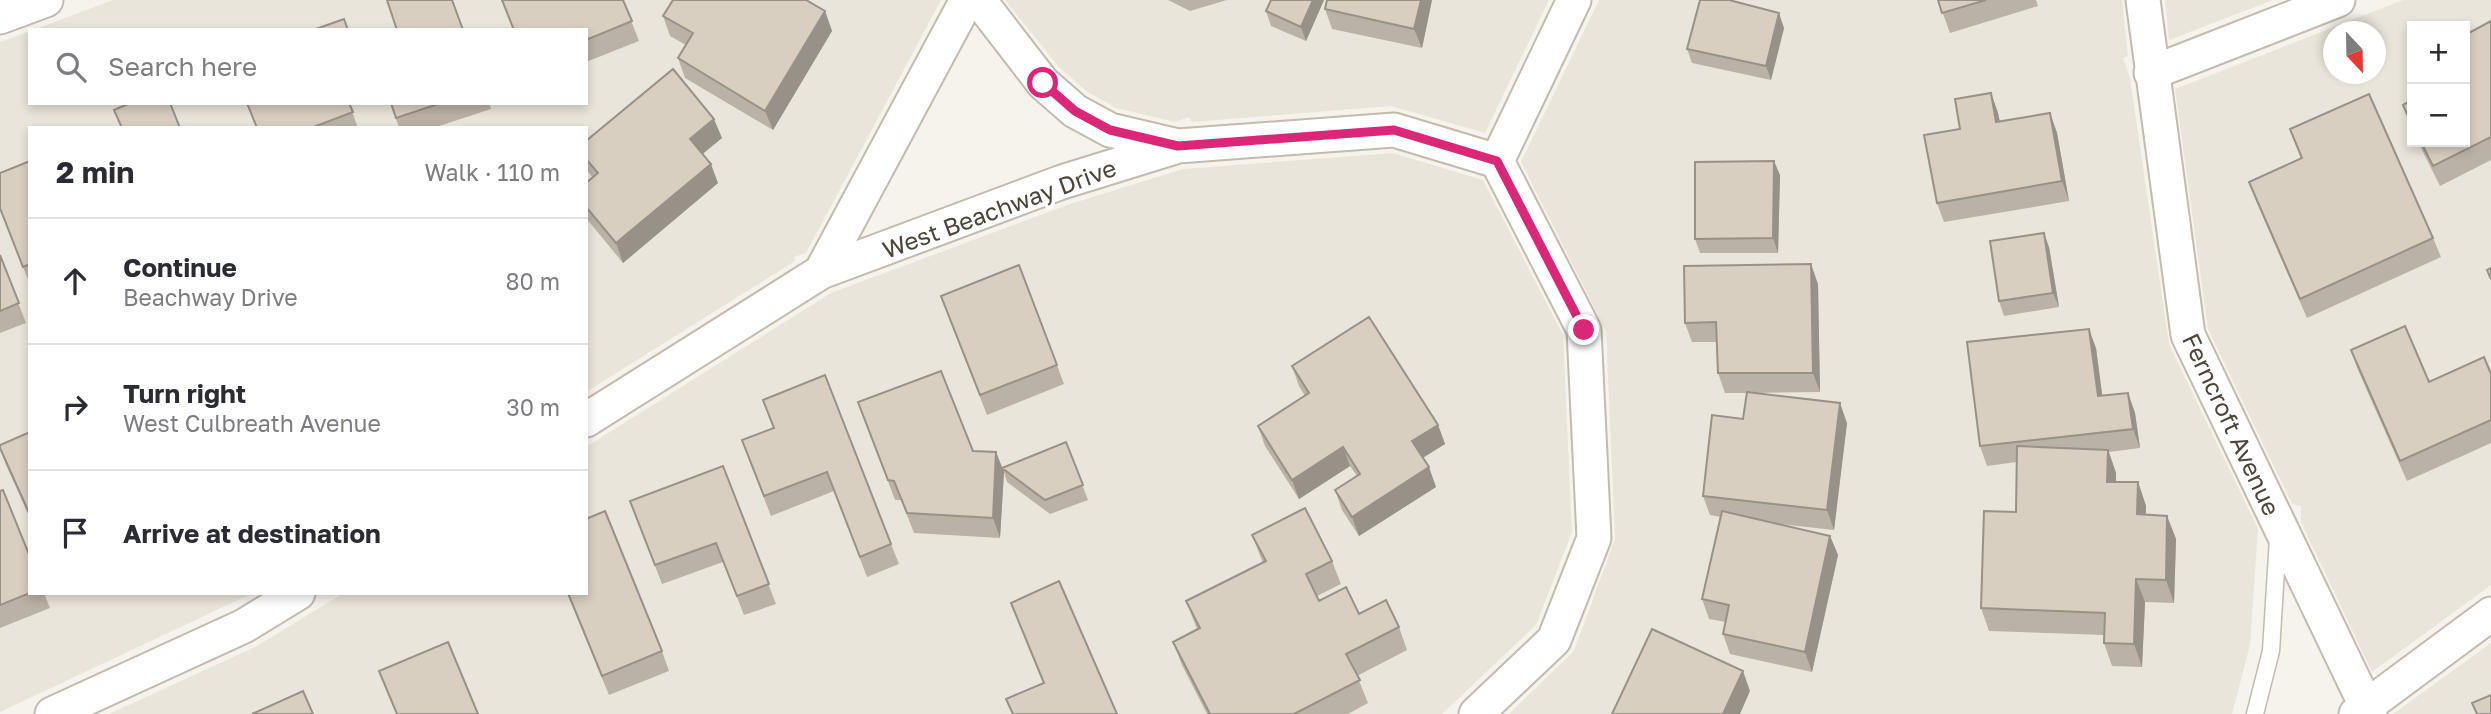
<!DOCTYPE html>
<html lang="en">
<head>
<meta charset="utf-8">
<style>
	body { margin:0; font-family:"Golos Text",sans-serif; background:#f7f7f7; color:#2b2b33 }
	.controls { position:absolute; right:21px; top:21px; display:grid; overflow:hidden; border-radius:0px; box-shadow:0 4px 10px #0003 }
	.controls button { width:63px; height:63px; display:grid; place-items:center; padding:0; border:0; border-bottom:2px solid #e1e1e2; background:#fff; color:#2b2b33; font:35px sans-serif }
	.compass { position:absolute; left:2323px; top:21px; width:63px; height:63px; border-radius:50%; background:#fff; box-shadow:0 4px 10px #0003; rotate:158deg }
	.stop { position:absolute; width:21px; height:21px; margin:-16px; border:5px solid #db2777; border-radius:50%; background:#fff }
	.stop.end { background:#db2777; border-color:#fff; box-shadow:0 2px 7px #0008 }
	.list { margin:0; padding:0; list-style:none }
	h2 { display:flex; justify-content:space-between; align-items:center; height:91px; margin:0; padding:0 28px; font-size:30px }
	h2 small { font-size:23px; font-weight:400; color:#7c7c81 }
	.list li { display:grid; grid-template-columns:46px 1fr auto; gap:21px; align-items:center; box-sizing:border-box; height:126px; padding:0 28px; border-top:2px solid #e1e1e2 }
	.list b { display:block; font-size:26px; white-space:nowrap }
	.list p { margin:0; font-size:23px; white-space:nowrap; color:#7c7c81 }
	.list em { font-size:23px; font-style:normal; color:#7c7c81 }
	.icon { flex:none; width:38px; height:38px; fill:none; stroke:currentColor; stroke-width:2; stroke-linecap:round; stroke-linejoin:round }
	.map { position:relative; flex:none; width:2491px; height:714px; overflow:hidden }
	.search { position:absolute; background:#fff; box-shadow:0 4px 10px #0003; left:28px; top:28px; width:560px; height:77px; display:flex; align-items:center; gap:18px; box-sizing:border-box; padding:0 24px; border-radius:0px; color:#7c7c81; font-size:26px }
	.panel { position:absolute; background:#fff; box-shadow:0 4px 10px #0003; left:28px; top:126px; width:560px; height:469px; border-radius:0px }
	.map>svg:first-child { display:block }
	.residential { fill:#eae5da; fill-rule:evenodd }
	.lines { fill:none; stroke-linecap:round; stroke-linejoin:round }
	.service-casing { stroke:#c2bbae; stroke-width:19 }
	.minor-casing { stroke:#c2bbae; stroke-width:37 }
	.service { stroke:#fff; stroke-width:16 }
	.minor { stroke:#fff; stroke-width:33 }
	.wall { fill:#bab2a6 }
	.shaded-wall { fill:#979187 }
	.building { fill:#d8cfc1; stroke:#979187; stroke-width:2 }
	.route { stroke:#db2777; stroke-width:9 }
	.labels { text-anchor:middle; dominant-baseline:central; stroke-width:7; stroke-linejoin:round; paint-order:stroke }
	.street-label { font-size:24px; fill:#4b4439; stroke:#fff }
</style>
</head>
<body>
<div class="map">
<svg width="2491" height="714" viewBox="0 0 2491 714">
	<rect width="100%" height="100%" fill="#f6f3ec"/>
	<path class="residential" d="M 113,0 L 941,0 L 806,253 L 794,257 L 795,261 L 586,392 L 586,128 L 30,128 L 30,593 L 253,593 L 0,712 L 0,42 L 30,31 L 30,103 L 586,103 L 586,30 L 33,30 Z
		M 1005,0 L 1549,0 L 1485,133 L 1391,106 L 1192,122 L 1189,117 L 1175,122 L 1116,108 L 1086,91 L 1058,66 Z
		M 1599,0 L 2122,0 L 2128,56 L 2123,58 L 2130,78 L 2169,344 L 2258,529 L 2250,645 L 2232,714 L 1509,714 L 1574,651 L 1615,539 L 1606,331 L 1521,162 Z
		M 2165,0 L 2273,0 L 2169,40 Z
		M 2403,0 L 2491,0 L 2491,585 L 2372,672 L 2301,522 L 2301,506 L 2292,504 L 2208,329 L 2175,89 ZM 2412,26 L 2465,26 L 2465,142 L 2412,142 ZM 2334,32 L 2376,32 L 2376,74 L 2334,74 Z
		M 1393,153 L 1483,180 L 1563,335 L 1572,532 L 1536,625 L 1442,714 L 109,714 L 255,647 L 344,593 L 586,593 L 586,447 L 831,293 L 1070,204 L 1183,169 Z
		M 2491,643 L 2491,714 L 2393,714 Z"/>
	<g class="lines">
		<defs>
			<path id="service" d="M 2255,714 L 2271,651 L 2278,538"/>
			<path id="minor" d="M 979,0 L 1043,83 L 1075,111 L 1110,130 L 1178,146 L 1394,130 L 1497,161
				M 2143,0 L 2188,335 L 2370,714
				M 0,17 L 46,0
				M 2151,73 L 2338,0
				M 821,272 L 1062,182 L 1175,147
				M 586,420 L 821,272 L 967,0
				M 52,714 L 244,626 L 298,593
				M 1476,714 L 1554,640 L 1594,538 L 1584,330 L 1497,161 L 1574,0
				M 2356,714 L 2491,614"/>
		</defs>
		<use href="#service" class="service-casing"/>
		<use href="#minor" class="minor-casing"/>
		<use href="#service" class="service"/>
		<use href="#minor" class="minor"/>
	</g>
	<path class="wall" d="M 502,0 L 623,0 L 639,41 L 586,62 L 586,30 L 514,30 Z
		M 1168,0 L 1227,0 L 1190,11 Z
		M 1271,0 L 1324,0 L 1306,41 L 1271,26 L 1266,11 Z
		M 1432,0 L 1422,48 L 1332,29 L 1325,9 Z
		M 1938,0 L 2036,0 L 2038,6 L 1950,33 Z
		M 825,11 L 832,31 L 773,130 L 685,78 L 678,58 L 686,45 L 670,36 L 663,16 Z
		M 2491,21 L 2491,160 L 2440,186 L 2418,142 L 2465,142 Z
		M 1784,28 L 1771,80 L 1692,63 L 1687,49 Z
		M 1991,93 L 1998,113 L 2000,121 L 2050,113 L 2057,133 L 2069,201 L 1944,222 L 1937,203 L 1960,129 Z
		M 2412,100 L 2412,130 L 2403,105 Z
		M 349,103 L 358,128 L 256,128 Z
		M 391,103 L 489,103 L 491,109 L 433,128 L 399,128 Z
		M 2290,129 L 2433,238 L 2441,257 L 2307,318 L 2256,201 L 2249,182 L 2301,159 Z
		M 722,138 L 703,154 L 718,183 L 623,263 L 586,218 L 586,183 L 593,178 L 586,169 L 586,141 Z
		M 30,161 L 30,284 L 0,210 L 0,173 Z
		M 1780,175 L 1778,253 L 1700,253 L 1695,239 Z
		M 2049,247 L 2059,307 L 2004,316 L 1999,301 Z
		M 0,255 L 26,323 L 0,333 Z
		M 1019,265 L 1064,384 L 987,415 L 948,316 Z
		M 1818,284 L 1820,392 L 1751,393 L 1847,423 L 1834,530 L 1772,523 L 1830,536 L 1838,555 L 1812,672 L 1730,654 L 1723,634 L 1726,622 L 1709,619 L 1702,599 L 1721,517 L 1710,515 L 1703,496 L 1743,419 L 1747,393 L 1725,393 L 1718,373 L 1717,342 L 1692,342 L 1685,323 Z
		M 2096,348 L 2102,396 L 2128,393 L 2135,413 L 2140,448 L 2109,452 L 2116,473 L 2116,482 L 2138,482 L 2146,506 L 2146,515 L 2167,516 L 2176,539 L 2174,603 L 2145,602 L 2142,667 L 2112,666 L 2104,643 L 2104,635 L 1989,631 L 1981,608 L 2016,512 L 2017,462 L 1987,466 L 1980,446 Z
		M 2351,350 L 2429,382 L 2491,374 L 2491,443 L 2407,481 L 2358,370 Z
		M 1292,366 L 1438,425 L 1445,444 L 1423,458 L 1436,487 L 1359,536 L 1342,510 L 1335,490 L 1357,476 L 1350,466 L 1299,499 L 1265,446 L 1258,426 L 1305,396 L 1299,386 Z
		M 763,400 L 891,544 L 899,564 L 867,577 L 834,491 L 771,516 L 749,460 L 773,428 Z
		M 858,402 L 973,451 L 996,452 L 1002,468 L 1066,442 L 1088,500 L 1050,514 L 1007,482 L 1004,472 L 1000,538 L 914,533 L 901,500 L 895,500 Z
		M 30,432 L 30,518 L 6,465 L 0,448 Z
		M 723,466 L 776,604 L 744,615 L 723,562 L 662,584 L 630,501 Z
		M 0,491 L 30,593 L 44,593 L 50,608 L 0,628 Z
		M 1252,535 L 1332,561 L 1341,584 L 1317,596 L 1319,601 L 1399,627 L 1407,650 L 1357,676 L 1368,703 L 1348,714 L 1207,714 L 1182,665 L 1173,642 L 1197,629 L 1186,601 L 1263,563 Z
		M 567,593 L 586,593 L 662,651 L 669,671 L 609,695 Z
		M 1011,603 L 1117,714 L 1012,714 L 1006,699 L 1044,684 Z"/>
	<path class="shaded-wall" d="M 1313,0 L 1324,0 L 1306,41 L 1301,27 Z
		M 1421,0 L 1432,0 L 1422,48 L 1414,29 Z
		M 825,11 L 832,31 L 773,130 L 765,111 Z
		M 1779,13 L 1784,28 L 1771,80 L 1766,66 Z
		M 1991,93 L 1998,113 L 2003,142 L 1996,122 Z
		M 2050,113 L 2057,133 L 2069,201 L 2062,181 Z
		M 714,119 L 722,138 L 697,158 L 690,139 Z
		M 1774,161 L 1780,175 L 1778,253 L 1773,238 Z
		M 711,164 L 718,183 L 623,263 L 616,243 Z
		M 2044,233 L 2049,247 L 2059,307 L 2053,293 Z
		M 1811,264 L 1818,284 L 1820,392 L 1813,373 Z
		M 2089,329 L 2096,348 L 2105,416 L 2098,396 Z
		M 2128,393 L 2135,413 L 2140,448 L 2133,429 Z
		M 1840,403 L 1847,423 L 1834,530 L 1827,510 Z
		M 1438,425 L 1445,444 L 1419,460 L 1412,441 Z
		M 1343,447 L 1350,466 L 1299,499 L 1292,480 Z
		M 2108,450 L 2116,473 L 2116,505 L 2107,482 Z
		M 996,452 L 1004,472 L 1000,538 L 993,518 Z
		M 1429,467 L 1436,487 L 1359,536 L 1352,517 Z
		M 2138,482 L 2146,506 L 2145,537 L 2137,514 Z
		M 2167,516 L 2176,539 L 2174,603 L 2166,580 Z
		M 1830,536 L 1838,555 L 1812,672 L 1805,652 Z
		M 2136,579 L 2145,602 L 2142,667 L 2134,644 Z
		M 1743,671 L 1750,691 L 1740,714 L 1723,714 Z"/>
	<path class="building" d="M 387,0 L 452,0 L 463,30 L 397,30 Z
		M 502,0 L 623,0 L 632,21 L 586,40 L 586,30 L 514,30 Z
		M 673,0 L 806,0 L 825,11 L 765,111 L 678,58 L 693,33 L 663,16 Z
		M 1271,0 L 1313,0 L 1301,27 L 1266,11 Z
		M 1327,0 L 1421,0 L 1414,29 L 1325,9 Z
		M 1700,0 L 1729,0 L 1779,13 L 1766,66 L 1687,49 Z
		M 1938,0 L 1986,0 L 1942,13 Z
		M 344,19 L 348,30 L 313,30 Z
		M 2491,21 L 2491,137 L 2433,166 L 2421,142 L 2465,142 L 2465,35 Z
		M 673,69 L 714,119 L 690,139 L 711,164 L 616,243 L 586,207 L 586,183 L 598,173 L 586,159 L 586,141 Z
		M 1991,93 L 1996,122 L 2050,113 L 2062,181 L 1937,203 L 1924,135 L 1960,129 L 1955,99 Z
		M 2369,94 L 2433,238 L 2300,299 L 2249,182 L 2302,158 L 2290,129 Z
		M 2412,100 L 2412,125 L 2403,105 Z
		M 130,103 L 170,103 L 180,128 L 122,128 L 114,110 Z
		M 247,103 L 349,103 L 353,112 L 311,128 L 257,128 Z
		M 391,103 L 441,103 L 396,118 Z
		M 30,161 L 30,264 L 23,267 L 0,208 L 0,173 Z
		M 1774,161 L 1773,238 L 1695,239 L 1695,162 Z
		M 2044,233 L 2053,293 L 1999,301 L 1990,241 Z
		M 0,255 L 19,303 L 0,311 Z
		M 1811,264 L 1813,373 L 1718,373 L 1716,322 L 1685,323 L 1684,266 Z
		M 1019,265 L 1057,365 L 980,395 L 941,296 Z
		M 2491,268 L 2491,279 L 2487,270 Z
		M 1369,317 L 1438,425 L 1412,441 L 1429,467 L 1352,517 L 1335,490 L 1360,474 L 1343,447 L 1292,480 L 1258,426 L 1309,393 L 1292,366 Z
		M 2405,326 L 2429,382 L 2484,357 L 2491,374 L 2491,420 L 2400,461 L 2351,350 Z
		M 2089,329 L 2098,396 L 2128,393 L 2133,429 L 1980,446 L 1967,342 Z
		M 941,371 L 973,451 L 996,452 L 993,518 L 907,513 L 894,481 L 888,480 L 858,402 Z
		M 825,375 L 891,544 L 860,557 L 827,472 L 764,496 L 742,440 L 774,428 L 763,400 Z
		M 1747,392 L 1840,403 L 1827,510 L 1703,496 L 1712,415 L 1743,419 Z
		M 30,432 L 30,515 L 0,448 L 0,445 Z
		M 1066,442 L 1083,485 L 1045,500 L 1002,468 Z
		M 2017,446 L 2108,450 L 2107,482 L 2138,482 L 2137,514 L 2167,516 L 2166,580 L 2136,579 L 2134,644 L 2104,643 L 2105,613 L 1981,608 L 1984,511 L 2016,512 Z
		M 723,466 L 769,584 L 737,596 L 716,543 L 655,565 L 630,501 Z
		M 3,490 L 30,557 L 30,593 L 0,605 L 0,491 Z
		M 1305,508 L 1332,561 L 1306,574 L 1319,601 L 1346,587 L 1359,614 L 1386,600 L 1399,627 L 1346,654 L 1360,680 L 1294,714 L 1210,714 L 1173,642 L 1200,628 L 1186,601 L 1266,561 L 1252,535 Z
		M 605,511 L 662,651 L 602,676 L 568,593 L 586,593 L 586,519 Z
		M 1722,511 L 1830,536 L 1805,652 L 1723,634 L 1729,605 L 1702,599 Z
		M 1059,581 L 1117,714 L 1013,714 L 1006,699 L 1044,683 L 1011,603 Z
		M 1652,629 L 1743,671 L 1723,714 L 1612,714 Z
		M 448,642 L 478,714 L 397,714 L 379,671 Z
		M 303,691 L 313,714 L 252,714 Z
		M 2491,695 L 2491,714 L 2477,714 L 2472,703 Z"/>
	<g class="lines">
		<path class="route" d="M 1043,83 L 1075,111 L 1110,130 L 1178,146 L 1394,130 L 1497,161 L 1584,330"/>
	</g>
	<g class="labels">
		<g class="street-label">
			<text transform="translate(999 208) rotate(-20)">West Beachway Drive</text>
			<text transform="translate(2232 424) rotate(65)">Ferncroft Avenue</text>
		</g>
	</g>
</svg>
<div class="controls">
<button>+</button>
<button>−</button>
</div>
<svg class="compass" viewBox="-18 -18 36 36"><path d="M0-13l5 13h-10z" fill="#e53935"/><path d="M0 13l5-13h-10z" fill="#7c7c81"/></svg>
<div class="stop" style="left:1043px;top:83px"></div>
<div class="stop end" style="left:1584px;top:330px"></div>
<div class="search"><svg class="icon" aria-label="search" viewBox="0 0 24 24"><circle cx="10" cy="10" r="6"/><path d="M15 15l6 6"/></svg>Search here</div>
<section class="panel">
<h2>2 min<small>Walk · 110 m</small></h2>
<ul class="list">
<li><svg class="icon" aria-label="ahead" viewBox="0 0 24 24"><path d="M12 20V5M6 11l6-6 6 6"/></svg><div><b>Continue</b><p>Beachway Drive</p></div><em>80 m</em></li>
<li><svg class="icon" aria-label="right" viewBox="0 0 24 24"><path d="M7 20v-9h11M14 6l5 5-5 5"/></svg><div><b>Turn right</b><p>West Culbreath Avenue</p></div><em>30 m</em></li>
<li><svg class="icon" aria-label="arrive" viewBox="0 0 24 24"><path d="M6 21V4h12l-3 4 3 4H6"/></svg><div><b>Arrive at destination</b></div></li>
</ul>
</section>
</div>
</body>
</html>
